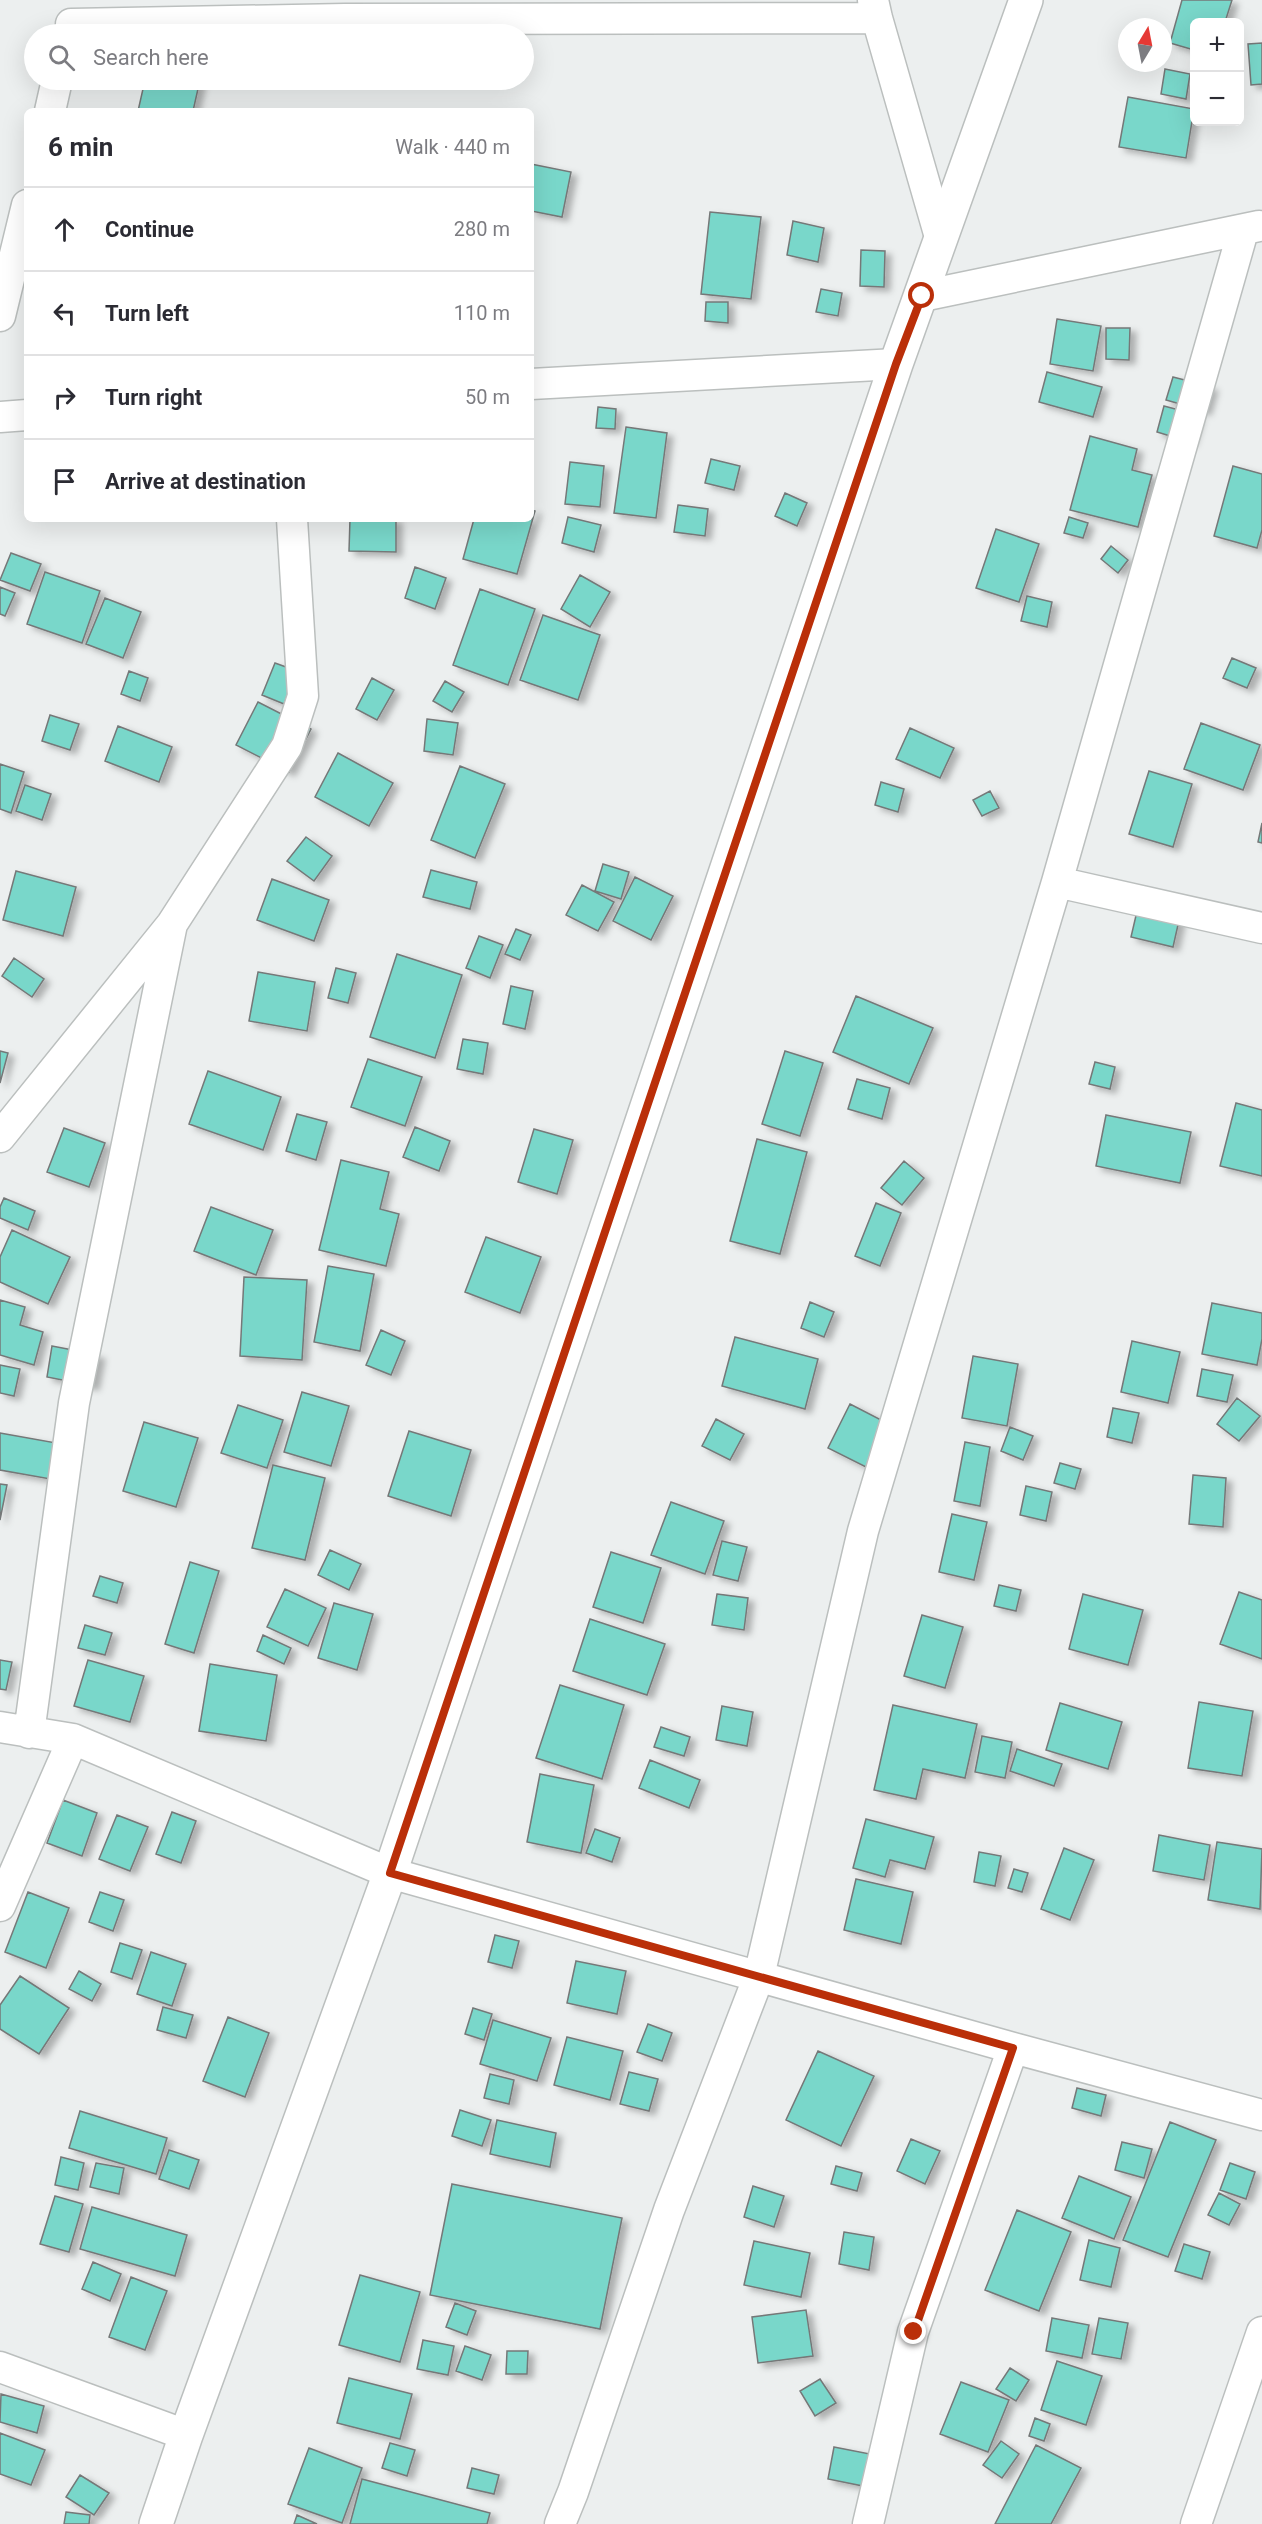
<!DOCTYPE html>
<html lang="en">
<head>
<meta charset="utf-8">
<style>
	body { margin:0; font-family:Roboto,sans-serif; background:#f7f7f7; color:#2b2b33 }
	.controls { position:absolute; right:18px; top:18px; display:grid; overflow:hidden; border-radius:9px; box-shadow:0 6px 24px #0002 }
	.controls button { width:54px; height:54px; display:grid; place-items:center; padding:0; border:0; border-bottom:2px solid #e1e1e2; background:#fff; color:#2b2b33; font:30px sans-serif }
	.compass { position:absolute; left:1118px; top:18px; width:54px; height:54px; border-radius:50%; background:#fff; box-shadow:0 6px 24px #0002; rotate:10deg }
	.stop { position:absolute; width:18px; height:18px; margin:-14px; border:4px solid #ba2f09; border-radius:50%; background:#fff }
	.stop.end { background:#ba2f09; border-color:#fff; box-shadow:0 2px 6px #0008 }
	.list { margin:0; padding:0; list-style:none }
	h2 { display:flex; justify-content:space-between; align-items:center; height:78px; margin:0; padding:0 24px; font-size:26px }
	h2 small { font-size:20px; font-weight:400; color:#7c7c81 }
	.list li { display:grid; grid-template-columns:39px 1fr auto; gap:18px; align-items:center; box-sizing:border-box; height:84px; padding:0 24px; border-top:2px solid #e1e1e2 }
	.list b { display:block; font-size:22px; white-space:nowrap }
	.list em { font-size:20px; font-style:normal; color:#7c7c81 }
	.icon { flex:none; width:33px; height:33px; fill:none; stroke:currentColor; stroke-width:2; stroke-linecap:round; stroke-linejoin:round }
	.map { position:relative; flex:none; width:1262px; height:2524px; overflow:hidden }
	.search { position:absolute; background:#fff; box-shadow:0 6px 24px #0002; left:24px; top:24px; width:510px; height:66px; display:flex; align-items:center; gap:15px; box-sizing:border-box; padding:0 21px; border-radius:33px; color:#7c7c81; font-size:22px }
	.panel { position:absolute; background:#fff; box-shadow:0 6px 24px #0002; left:24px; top:108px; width:510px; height:414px; border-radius:9px }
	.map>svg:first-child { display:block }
	.building { fill:#79d7ca; stroke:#757878; stroke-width:1.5; filter:url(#shadow) }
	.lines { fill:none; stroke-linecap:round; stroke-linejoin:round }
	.minor-casing { stroke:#bbbfbe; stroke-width:33 }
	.tertiary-casing { stroke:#bbbfbe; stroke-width:36 }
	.minor { stroke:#fff; stroke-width:30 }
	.tertiary { stroke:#fff; stroke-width:33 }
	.route { stroke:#ba2f09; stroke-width:8 }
</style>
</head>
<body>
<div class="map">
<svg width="1262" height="2524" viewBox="0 0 1262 2524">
	<defs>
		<filter id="shadow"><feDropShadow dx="6" dy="4" stdDeviation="3" flood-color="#0004"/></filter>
	</defs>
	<rect width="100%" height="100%" fill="#ecefef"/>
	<path class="building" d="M 1182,0 L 1232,0 L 1225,22 L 1194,22 L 1194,50 L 1170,43 Z
		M 1262,43 L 1262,84 L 1251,85 L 1248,44 Z
		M 1165,69 L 1190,74 L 1186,99 L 1161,94 Z
		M 145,80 L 200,80 L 193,111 L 138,111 Z
		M 1128,97 L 1194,109 L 1186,158 L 1119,147 Z
		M 531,164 L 571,172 L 562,217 L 531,211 Z
		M 710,212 L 761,217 L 751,299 L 701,294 Z
		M 793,221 L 824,228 L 818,262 L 787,255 Z
		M 861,250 L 885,251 L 884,287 L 860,286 Z
		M 821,289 L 842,293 L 838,316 L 816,312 Z
		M 706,302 L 728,302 L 728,323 L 705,321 Z
		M 1057,319 L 1101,326 L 1093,371 L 1050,364 Z
		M 1106,328 L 1130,328 L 1129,360 L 1106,359 Z
		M 1047,372 L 1102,387 L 1093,417 L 1039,402 Z
		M 1173,377 L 1212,387 L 1205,411 L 1166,400 Z
		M 1164,406 L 1198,415 L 1190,442 L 1157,432 Z
		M 598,407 L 616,409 L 615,429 L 596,428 Z
		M 626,427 L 667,433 L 656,518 L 614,513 Z
		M 1090,436 L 1137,449 L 1132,470 L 1152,475 L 1138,527 L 1070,510 Z
		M 711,459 L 740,466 L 734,490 L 705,483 Z
		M 570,462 L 604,466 L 600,507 L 565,504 Z
		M 1233,466 L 1262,474 L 1262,530 L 1257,548 L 1214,536 Z
		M 785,493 L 807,503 L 797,526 L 775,516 Z
		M 678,505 L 708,509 L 705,536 L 674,532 Z
		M 531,510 L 535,511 L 517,574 L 463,559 L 474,519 L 531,519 Z
		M 568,517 L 601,525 L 594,552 L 562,543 Z
		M 1069,517 L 1088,523 L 1083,538 L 1064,533 Z
		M 350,519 L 396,519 L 396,552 L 349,551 Z
		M 996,529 L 1039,544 L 1019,602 L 976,588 Z
		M 1111,546 L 1128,560 L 1118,573 L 1101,559 Z
		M 11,553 L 41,564 L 30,591 L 0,580 Z
		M 415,567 L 446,578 L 435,609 L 405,598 Z
		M 45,572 L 100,591 L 82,643 L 27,624 Z
		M 580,575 L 610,592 L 590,627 L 561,609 Z
		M 0,587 L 15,593 L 5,616 L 0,614 Z
		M 480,589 L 535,609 L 508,685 L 453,665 Z
		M 1027,596 L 1052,602 L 1047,627 L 1021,621 Z
		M 105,598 L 141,612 L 123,658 L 86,644 Z
		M 543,615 L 600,635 L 578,700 L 520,680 Z
		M 1232,658 L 1256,668 L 1247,688 L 1223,678 Z
		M 275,663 L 297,671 L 284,704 L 262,695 Z
		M 129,671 L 148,678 L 140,701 L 121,694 Z
		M 372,678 L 394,690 L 377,720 L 356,709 Z
		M 445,681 L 464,692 L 452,712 L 433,701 Z
		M 258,702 L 311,729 L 289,772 L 236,745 Z
		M 50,715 L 79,724 L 70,750 L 42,741 Z
		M 427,719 L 458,723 L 453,755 L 424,751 Z
		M 1201,723 L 1260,745 L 1243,790 L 1184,769 Z
		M 118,726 L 172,747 L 159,782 L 105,761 Z
		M 910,728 L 954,748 L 940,778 L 896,759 Z
		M 338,753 L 393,783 L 369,826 L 315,797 Z
		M 0,764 L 24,772 L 11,813 L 0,809 Z
		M 460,766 L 505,784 L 475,858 L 431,840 Z
		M 1149,771 L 1192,784 L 1173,847 L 1129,834 Z
		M 881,782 L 904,789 L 898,812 L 875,805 Z
		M 25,785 L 51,794 L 42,820 L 16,811 Z
		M 990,791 L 999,808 L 982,816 L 973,800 Z
		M 1262,823 L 1262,843 L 1258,842 Z
		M 306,837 L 332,856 L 314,881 L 287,861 Z
		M 603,864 L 629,872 L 621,899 L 595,891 Z
		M 431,870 L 477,882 L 470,909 L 423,897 Z
		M 16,871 L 76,887 L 63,936 L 3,920 Z
		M 635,877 L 673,896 L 651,940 L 613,921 Z
		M 272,879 L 329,900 L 314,941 L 257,920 Z
		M 582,885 L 614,902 L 598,931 L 566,915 Z
		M 1138,907 L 1180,916 L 1173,947 L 1131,937 Z
		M 516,929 L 531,935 L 520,960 L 505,954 Z
		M 479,936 L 503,945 L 490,978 L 466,968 Z
		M 397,954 L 462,975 L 435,1058 L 370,1037 Z
		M 14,958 L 44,979 L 32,997 L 2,976 Z
		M 336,968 L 356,973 L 348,1003 L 328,998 Z
		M 258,972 L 315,982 L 307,1031 L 249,1021 Z
		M 511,986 L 533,991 L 525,1029 L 503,1024 Z
		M 856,996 L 933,1028 L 909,1084 L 833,1052 Z
		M 463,1039 L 488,1043 L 483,1074 L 457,1069 Z
		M 0,1051 L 8,1053 L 0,1083 Z
		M 785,1051 L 823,1063 L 800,1136 L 762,1124 Z
		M 368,1059 L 422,1077 L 405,1126 L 351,1107 Z
		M 1095,1062 L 1115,1067 L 1110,1089 L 1089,1084 Z
		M 208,1071 L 281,1097 L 263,1150 L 189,1124 Z
		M 857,1079 L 890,1088 L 882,1119 L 848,1109 Z
		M 1236,1103 L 1262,1110 L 1262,1176 L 1220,1166 Z
		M 297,1114 L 327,1122 L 316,1160 L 286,1151 Z
		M 1106,1115 L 1191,1132 L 1180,1183 L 1096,1166 Z
		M 415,1127 L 450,1141 L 439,1171 L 403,1157 Z
		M 64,1128 L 105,1143 L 89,1187 L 47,1172 Z
		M 534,1129 L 573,1140 L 557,1194 L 518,1182 Z
		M 757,1139 L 807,1152 L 780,1254 L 730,1241 Z
		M 341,1160 L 389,1172 L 380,1209 L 399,1214 L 386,1266 L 319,1250 Z
		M 904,1161 L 924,1178 L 902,1205 L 881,1188 Z
		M 4,1198 L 35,1211 L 28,1230 L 0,1218 L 0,1207 Z
		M 876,1203 L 901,1213 L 880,1266 L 855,1256 Z
		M 211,1207 L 273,1230 L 256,1275 L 194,1251 Z
		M 12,1230 L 70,1257 L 48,1304 L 0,1282 L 0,1257 Z
		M 486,1237 L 541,1257 L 520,1313 L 465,1292 Z
		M 328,1266 L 374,1274 L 360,1351 L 314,1342 Z
		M 244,1277 L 307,1280 L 302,1360 L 240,1356 Z
		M 0,1300 L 25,1307 L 20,1325 L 43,1332 L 34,1365 L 0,1355 Z
		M 810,1302 L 834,1312 L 824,1337 L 801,1328 Z
		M 1212,1303 L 1262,1313 L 1262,1339 L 1257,1365 L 1202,1354 Z
		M 381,1330 L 405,1341 L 391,1375 L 366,1365 Z
		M 735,1337 L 818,1359 L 805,1409 L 722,1386 Z
		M 1132,1341 L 1180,1352 L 1168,1403 L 1121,1392 Z
		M 52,1346 L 99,1355 L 93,1386 L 47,1377 Z
		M 973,1356 L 1018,1364 L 1007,1426 L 962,1418 Z
		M 0,1365 L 20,1369 L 14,1396 L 0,1393 Z
		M 1202,1369 L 1233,1375 L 1227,1402 L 1197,1396 Z
		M 302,1392 L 349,1406 L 331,1466 L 284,1452 Z
		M 1237,1398 L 1260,1416 L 1239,1441 L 1217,1424 Z
		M 850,1404 L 887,1423 L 866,1467 L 828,1448 Z
		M 238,1405 L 283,1420 L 267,1468 L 221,1453 Z
		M 1113,1408 L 1139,1413 L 1132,1443 L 1107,1437 Z
		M 716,1419 L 744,1434 L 730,1460 L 702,1446 Z
		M 144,1422 L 198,1438 L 176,1507 L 123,1491 Z
		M 1010,1427 L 1033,1436 L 1023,1460 L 1001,1451 Z
		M 409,1431 L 471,1450 L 451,1516 L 388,1496 Z
		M 0,1433 L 62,1444 L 56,1480 L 0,1470 Z
		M 965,1442 L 990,1447 L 980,1506 L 954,1501 Z
		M 1060,1463 L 1081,1469 L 1075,1489 L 1054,1483 Z
		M 273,1465 L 325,1478 L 305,1560 L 252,1548 Z
		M 1193,1475 L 1226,1478 L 1223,1527 L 1189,1524 Z
		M 0,1484 L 7,1485 L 0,1520 Z
		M 1026,1486 L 1052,1492 L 1046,1521 L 1020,1515 Z
		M 671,1502 L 724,1521 L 705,1574 L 651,1555 Z
		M 952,1514 L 987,1522 L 974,1580 L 939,1572 Z
		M 722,1541 L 747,1547 L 738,1581 L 713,1575 Z
		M 330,1550 L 361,1564 L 349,1590 L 318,1575 Z
		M 611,1552 L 661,1568 L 643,1623 L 593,1607 Z
		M 190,1562 L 219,1571 L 194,1653 L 165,1644 Z
		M 100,1576 L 123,1583 L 117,1603 L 93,1596 Z
		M 999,1585 L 1021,1590 L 1016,1611 L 994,1606 Z
		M 285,1589 L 326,1608 L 308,1646 L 267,1627 Z
		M 1239,1592 L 1262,1600 L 1262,1659 L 1220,1644 Z
		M 717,1594 L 748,1598 L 744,1630 L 712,1625 Z
		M 1083,1594 L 1143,1610 L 1128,1665 L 1069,1649 Z
		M 334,1603 L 373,1614 L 357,1670 L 318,1658 Z
		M 922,1615 L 963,1627 L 945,1688 L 904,1676 Z
		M 590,1619 L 665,1644 L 647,1695 L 573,1671 Z
		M 85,1625 L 112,1633 L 105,1655 L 78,1648 Z
		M 263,1635 L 291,1648 L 284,1664 L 257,1651 Z
		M 0,1660 L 12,1662 L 6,1690 L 0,1689 Z
		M 88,1660 L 144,1676 L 130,1722 L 74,1706 Z
		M 210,1664 L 277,1675 L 266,1741 L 199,1731 Z
		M 560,1685 L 624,1705 L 602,1779 L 536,1758 Z
		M 1199,1702 L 1253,1711 L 1242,1776 L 1188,1768 Z
		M 1060,1703 L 1122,1722 L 1108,1769 L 1046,1750 Z
		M 893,1705 L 977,1724 L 965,1778 L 923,1769 L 916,1799 L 874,1790 Z
		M 722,1706 L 753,1712 L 747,1746 L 716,1740 Z
		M 661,1727 L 690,1737 L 684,1756 L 654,1747 Z
		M 982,1736 L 1012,1742 L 1005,1778 L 975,1772 Z
		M 1017,1749 L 1062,1764 L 1054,1786 L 1010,1771 Z
		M 650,1760 L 700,1780 L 689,1808 L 639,1788 Z
		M 540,1774 L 594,1785 L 581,1853 L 527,1842 Z
		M 63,1800 L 97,1813 L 82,1856 L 47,1843 Z
		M 172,1812 L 196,1821 L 181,1863 L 156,1854 Z
		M 117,1815 L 148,1827 L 130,1871 L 99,1859 Z
		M 866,1819 L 934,1837 L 925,1869 L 890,1860 L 885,1877 L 853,1868 Z
		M 595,1829 L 620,1838 L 612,1862 L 586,1853 Z
		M 1159,1835 L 1210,1845 L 1204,1880 L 1153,1871 Z
		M 1217,1842 L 1262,1849 L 1260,1909 L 1208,1900 Z
		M 1064,1848 L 1094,1860 L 1070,1920 L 1041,1909 Z
		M 979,1852 L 1001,1856 L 995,1886 L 974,1882 Z
		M 1014,1869 L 1028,1873 L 1022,1892 L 1008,1888 Z
		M 856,1879 L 913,1892 L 901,1944 L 844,1930 Z
		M 28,1892 L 69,1908 L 46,1968 L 5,1952 Z
		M 100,1892 L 124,1900 L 113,1931 L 89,1922 Z
		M 495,1935 L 519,1941 L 512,1968 L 488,1962 Z
		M 120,1943 L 142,1950 L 132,1979 L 111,1972 Z
		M 151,1952 L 186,1964 L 172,2006 L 137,1994 Z
		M 576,1961 L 626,1971 L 617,2014 L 567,2003 Z
		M 79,1971 L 101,1984 L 92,2001 L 69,1989 Z
		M 20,1976 L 69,2008 L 39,2054 L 0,2029 L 0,2005 Z
		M 163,2007 L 193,2015 L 186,2038 L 157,2030 Z
		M 473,2008 L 492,2014 L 484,2040 L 465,2034 Z
		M 228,2017 L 269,2033 L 245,2097 L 203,2081 Z
		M 493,2020 L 551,2038 L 537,2081 L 480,2064 Z
		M 648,2024 L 672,2033 L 662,2061 L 637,2052 Z
		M 567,2037 L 623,2051 L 610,2100 L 554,2085 Z
		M 818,2051 L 874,2076 L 841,2146 L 786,2120 Z
		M 629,2072 L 658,2079 L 649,2111 L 620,2104 Z
		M 490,2074 L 514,2080 L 509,2104 L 484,2098 Z
		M 1077,2088 L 1106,2095 L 1101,2116 L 1072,2108 Z
		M 460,2110 L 491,2120 L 482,2146 L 452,2136 Z
		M 80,2111 L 167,2138 L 156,2174 L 69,2148 Z
		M 497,2120 L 556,2133 L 550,2167 L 490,2154 Z
		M 1170,2122 L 1216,2140 L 1168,2257 L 1123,2240 Z
		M 911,2139 L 940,2151 L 925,2184 L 897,2171 Z
		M 1122,2142 L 1152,2149 L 1144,2178 L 1115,2170 Z
		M 169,2150 L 199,2160 L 189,2189 L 159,2179 Z
		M 61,2157 L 84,2163 L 78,2190 L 55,2185 Z
		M 96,2163 L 124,2168 L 119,2194 L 90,2187 Z
		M 1230,2163 L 1255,2172 L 1246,2199 L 1220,2190 Z
		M 836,2166 L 862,2173 L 857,2191 L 831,2184 Z
		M 1079,2176 L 1131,2197 L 1114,2239 L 1062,2218 Z
		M 452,2184 L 622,2218 L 600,2329 L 430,2295 Z
		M 753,2186 L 784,2196 L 774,2227 L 744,2217 Z
		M 1219,2193 L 1240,2204 L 1229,2225 L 1208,2215 Z
		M 55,2196 L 83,2204 L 69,2252 L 40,2244 Z
		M 92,2207 L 187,2235 L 175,2276 L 80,2249 Z
		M 1017,2210 L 1071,2232 L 1039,2311 L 985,2290 Z
		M 844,2232 L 874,2237 L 869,2270 L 839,2264 Z
		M 1089,2240 L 1120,2248 L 1111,2287 L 1080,2280 Z
		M 754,2241 L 810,2253 L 801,2297 L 744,2285 Z
		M 1184,2244 L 1210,2252 L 1202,2279 L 1175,2271 Z
		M 93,2262 L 121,2274 L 110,2301 L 82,2289 Z
		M 360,2275 L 420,2292 L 400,2362 L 339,2345 Z
		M 131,2277 L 167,2291 L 145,2350 L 109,2337 Z
		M 455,2303 L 476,2311 L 467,2335 L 446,2327 Z
		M 806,2310 L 813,2356 L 758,2363 L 752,2317 Z
		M 1052,2318 L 1089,2325 L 1082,2358 L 1046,2351 Z
		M 1099,2318 L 1128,2323 L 1121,2359 L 1092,2354 Z
		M 423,2340 L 454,2346 L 448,2375 L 417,2369 Z
		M 465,2346 L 491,2355 L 482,2380 L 456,2371 Z
		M 507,2351 L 528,2351 L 527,2374 L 506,2374 Z
		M 1057,2361 L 1102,2376 L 1086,2425 L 1041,2410 Z
		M 1010,2368 L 1029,2380 L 1016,2401 L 996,2389 Z
		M 349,2378 L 412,2394 L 400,2439 L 337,2423 Z
		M 820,2379 L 836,2403 L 815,2416 L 800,2391 Z
		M 961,2382 L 1009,2400 L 988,2452 L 940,2434 Z
		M 1,2394 L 44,2406 L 37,2433 L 0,2422 Z
		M 1035,2418 L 1050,2424 L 1044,2441 L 1029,2436 Z
		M 0,2433 L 45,2450 L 31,2485 L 0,2474 Z
		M 1001,2441 L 1019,2454 L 1002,2478 L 983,2465 Z
		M 390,2443 L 415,2450 L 407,2476 L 382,2468 Z
		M 1036,2445 L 1081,2468 L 1051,2524 L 995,2524 Z
		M 834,2447 L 870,2454 L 863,2486 L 828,2479 Z
		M 309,2448 L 362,2468 L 342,2523 L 288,2504 Z
		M 472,2468 L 499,2475 L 494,2494 L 467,2488 Z
		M 80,2475 L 109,2493 L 94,2515 L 66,2497 Z
		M 362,2479 L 490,2513 L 487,2524 L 350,2524 Z
		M 66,2512 L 90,2515 L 89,2524 L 64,2524 Z
		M 297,2515 L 317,2524 L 294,2524 Z"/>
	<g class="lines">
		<defs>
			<path id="minor" d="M 873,0 L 877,18 L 940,237
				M 71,24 L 345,19 L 877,18
				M 50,111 L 57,80
				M 922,296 L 1259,226
				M 0,316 L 27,205
				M 531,384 L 896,364
				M 0,417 L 27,415
				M 1057,882 L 1262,928
				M 0,1137 L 172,924 L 287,746 L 303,696 L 292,519
				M 0,1727 L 73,1739 L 390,1873 L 1013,2048 L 1262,2115
				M 29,1733 L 74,1403 L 172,924
				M 0,1906 L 73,1739
				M 0,2367 L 186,2435
				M 560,2524 L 573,2492 L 669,2210 L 759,1976 L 863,1531 L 1057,882 L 1243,231
				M 868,2524 L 913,2332 L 1013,2048
				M 1196,2524 L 1262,2332"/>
			<path id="tertiary" d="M 156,2524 L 186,2435 L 390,1873 L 896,364 L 1026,0"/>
		</defs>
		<use href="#minor" class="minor-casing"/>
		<use href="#tertiary" class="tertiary-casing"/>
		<use href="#minor" class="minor"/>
		<use href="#tertiary" class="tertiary"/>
	</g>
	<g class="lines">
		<path class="route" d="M 914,2332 L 1013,2048 L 390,1873 L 896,364 L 922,296"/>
	</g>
</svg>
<div class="controls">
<button>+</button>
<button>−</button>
</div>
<svg class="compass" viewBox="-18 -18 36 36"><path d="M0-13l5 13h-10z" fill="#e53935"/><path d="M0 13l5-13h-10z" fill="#7c7c81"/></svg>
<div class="stop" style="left:922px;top:296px"></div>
<div class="stop end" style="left:914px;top:2332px"></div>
<div class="search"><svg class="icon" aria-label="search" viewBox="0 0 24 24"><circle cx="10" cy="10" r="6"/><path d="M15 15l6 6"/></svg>Search here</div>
<section class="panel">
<h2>6 min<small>Walk · 440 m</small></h2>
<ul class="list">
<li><svg class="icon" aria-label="ahead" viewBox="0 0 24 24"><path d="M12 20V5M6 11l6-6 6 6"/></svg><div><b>Continue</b></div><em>280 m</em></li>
<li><svg class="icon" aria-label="left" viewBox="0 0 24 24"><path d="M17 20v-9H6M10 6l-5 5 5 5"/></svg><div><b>Turn left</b></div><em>110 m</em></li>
<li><svg class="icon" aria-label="right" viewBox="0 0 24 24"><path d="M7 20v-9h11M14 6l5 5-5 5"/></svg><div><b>Turn right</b></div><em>50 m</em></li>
<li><svg class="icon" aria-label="arrive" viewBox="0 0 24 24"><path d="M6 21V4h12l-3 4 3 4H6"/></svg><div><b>Arrive at destination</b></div></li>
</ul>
</section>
</div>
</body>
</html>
